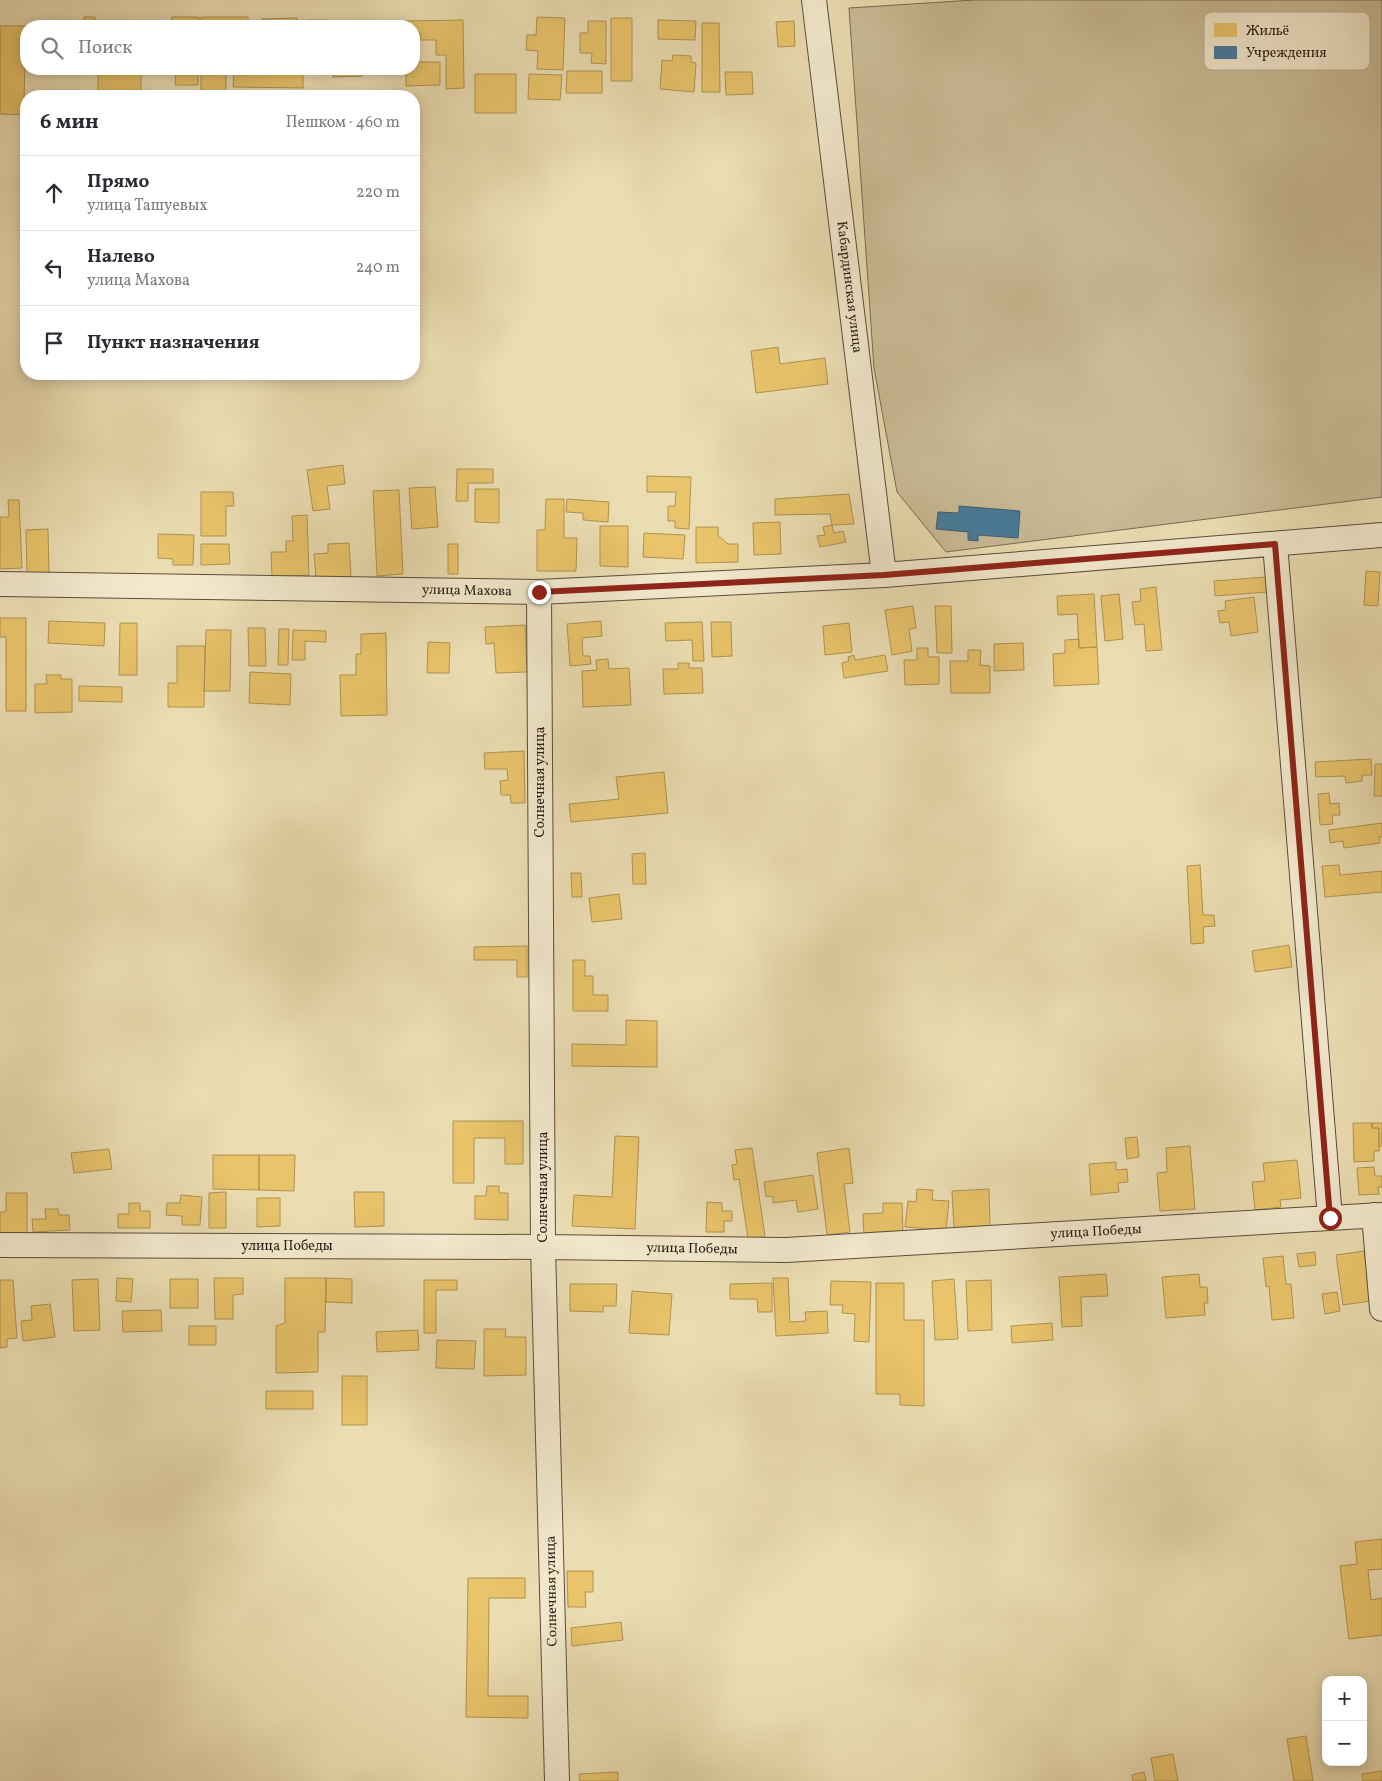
<!DOCTYPE html>
<html lang="ru">
<head>
<meta charset="utf-8">
<style>
	body { margin:0; font-family:Vollkorn,serif; background:#f7f7f7; color:#2b2b33 }
	.controls { position:absolute; right:15px; bottom:15px; display:grid; overflow:hidden; border-radius:10px; box-shadow:0 2px 12px #0003 }
	.controls button { width:45px; height:45px; display:grid; place-items:center; padding:0; border:0; border-bottom:1px solid #e1e1e2; background:#fff; color:#2b2b33; font:25px sans-serif }
	.stop { position:absolute; width:15px; height:15px; margin:-11px; border:4px solid #8f2418; border-radius:50%; background:#fff }
	.stop.end { background:#8f2418; border-color:#fff; box-shadow:0 1px 5px #0008 }
	.list { margin:0; padding:0; list-style:none }
	h2 { display:flex; justify-content:space-between; align-items:center; height:65px; margin:0; padding:0 20px; font-size:21px }
	h2 small { font-size:16px; font-weight:400; color:#7c7c81 }
	.list li { display:grid; grid-template-columns:32px 1fr auto; gap:15px; align-items:center; box-sizing:border-box; height:75px; padding:0 20px; border-top:1px solid #e1e1e2 }
	.list b { display:block; font-size:19px; white-space:nowrap }
	.list p { margin:0; font-size:16px; white-space:nowrap; color:#7c7c81 }
	.list em { font-size:16px; font-style:normal; color:#7c7c81 }
	.icon { flex:none; width:28px; height:28px; fill:none; stroke:currentColor; stroke-width:2; stroke-linecap:round; stroke-linejoin:round }
	.map { position:relative; flex:none; width:1382px; height:1781px; overflow:hidden }
	.search { position:absolute; background:#fff; box-shadow:0 2px 12px #0003; left:20px; top:20px; width:400px; height:55px; display:flex; align-items:center; gap:12px; box-sizing:border-box; padding:0 18px; border-radius:20px; color:#7c7c81; font-size:19px }
	.panel { position:absolute; background:#fff; box-shadow:0 2px 12px #0003; left:20px; top:90px; width:400px; height:290px; border-radius:20px }
	.map>svg:first-child { display:block }
	.green { fill:#cabc97; stroke:#7a6c56 }
	.homes { fill:#e9c46a; stroke:#b09251 }
	.public { fill:#457b9d; stroke:#3d5e74 }
	.lines { fill:none; stroke-linecap:round; stroke-linejoin:round }
	.minor-casing { stroke:#5b4c3d; stroke-width:26 }
	.minor { stroke:#f2e9cd; stroke-width:24 }
	.route { stroke:#8f2418; stroke-width:6 }
	.labels { text-anchor:middle; dominant-baseline:central; stroke-width:5; stroke-linejoin:round; paint-order:stroke }
	.street-label { font-size:14px; fill:#2b1c16; stroke:#f2e9cd }
	.key { fill:#f2e9cd; stroke:#b6ac96; stroke-width:1 }
	.key-label { font-size:14px; fill:#2b1c16 }
</style>
</head>
<body>
<div class="map">
<svg width="1382" height="1781" viewBox="0 0 1382 1781">
	<rect width="100%" height="100%" fill="#ebddb2"/>
	<filter id="stains"><feTurbulence type="fractalNoise" baseFrequency=".004" numOctaves="4"/><feColorMatrix values="0 0 0 0 .2 0 0 0 0 .09 0 0 0 0 .02 0 0 0 .5 -.17"/></filter>
	<radialGradient id="worn" r=".72"><stop offset=".6" stop-color="#630" stop-opacity="0"/><stop offset="1" stop-color="#630" stop-opacity=".3"/></radialGradient>
	<path class="green" d="M 974,0 L 1382,0 L 1382,497 L 946,552 L 897,492 L 874,368 L 849,8 Z"/>
	<path class="homes" d="M 84,17 L 95,17 L 95,26 L 84,26 Z
		M 172,17 L 199,17 L 199,26 L 171,26 Z
		M 201,17 L 248,17 L 248,26 L 201,26 Z
		M 537,17 L 565,18 L 563,70 L 537,69 L 538,51 L 526,50 L 527,35 L 536,35 Z
		M 297,18 L 298,26 L 262,26 L 262,19 Z
		M 611,18 L 632,18 L 632,81 L 611,81 Z
		M 307,20 L 328,20 L 328,26 L 307,26 Z
		M 463,20 L 464,88 L 446,89 L 446,55 L 436,55 L 436,40 L 420,40 L 420,33 L 414,33 L 414,26 L 406,26 L 406,21 Z
		M 658,20 L 696,21 L 695,40 L 658,39 Z
		M 588,21 L 606,21 L 606,64 L 591,63 L 592,53 L 580,53 L 580,33 L 588,33 Z
		M 794,21 L 795,46 L 778,47 L 776,22 Z
		M 702,23 L 719,23 L 720,92 L 702,92 Z
		M 0,26 L 26,26 L 24,98 L 26,98 L 26,115 L 0,114 Z
		M 673,55 L 691,56 L 691,62 L 696,63 L 694,92 L 660,89 L 662,60 L 672,61 Z
		M 414,62 L 440,62 L 440,85 L 406,86 L 406,69 L 414,69 Z
		M 55,69 L 80,69 L 80,71 L 55,70 Z
		M 98,69 L 141,69 L 141,92 L 98,91 Z
		M 176,69 L 198,69 L 198,85 L 175,85 Z
		M 201,69 L 226,69 L 226,96 L 201,96 Z
		M 234,69 L 303,69 L 303,88 L 233,87 Z
		M 333,69 L 362,69 L 362,76 L 333,77 Z
		M 567,71 L 602,71 L 602,93 L 566,93 Z
		M 725,72 L 752,72 L 753,94 L 726,95 Z
		M 475,74 L 516,74 L 516,113 L 475,113 Z
		M 529,74 L 562,75 L 560,100 L 528,99 Z
		M 778,347 L 780,364 L 825,358 L 828,384 L 756,393 L 751,351 Z
		M 343,465 L 345,484 L 327,486 L 330,509 L 313,511 L 307,470 Z
		M 457,469 L 493,469 L 493,483 L 468,483 L 468,501 L 456,501 Z
		M 647,476 L 691,477 L 689,529 L 675,528 L 675,521 L 668,521 L 668,506 L 675,506 L 676,492 L 647,492 Z
		M 435,487 L 438,527 L 412,529 L 409,488 Z
		M 475,489 L 499,489 L 499,523 L 475,522 Z
		M 399,490 L 403,574 L 377,576 L 373,491 Z
		M 201,492 L 233,492 L 234,506 L 226,506 L 226,536 L 201,536 Z
		M 849,494 L 854,524 L 832,525 L 830,514 L 775,515 L 775,499 Z
		M 546,499 L 564,499 L 564,538 L 577,538 L 576,571 L 537,571 L 537,530 L 545,530 Z
		M 567,499 L 609,502 L 608,522 L 583,520 L 583,513 L 566,512 Z
		M 8,500 L 19,500 L 22,568 L 0,569 L 0,517 L 9,517 Z
		M 307,515 L 309,575 L 272,577 L 271,552 L 286,552 L 286,541 L 293,541 L 292,516 Z
		M 780,522 L 781,554 L 754,555 L 753,523 Z
		M 832,525 L 834,533 L 843,531 L 846,542 L 820,547 L 817,536 L 825,535 L 823,527 Z
		M 600,526 L 628,526 L 628,567 L 600,566 Z
		M 696,527 L 718,527 L 718,535 L 728,544 L 738,544 L 738,562 L 696,563 Z
		M 48,529 L 49,575 L 27,576 L 26,530 Z
		M 644,533 L 685,535 L 683,559 L 643,557 Z
		M 158,534 L 194,535 L 193,565 L 173,565 L 173,559 L 158,558 Z
		M 349,543 L 351,577 L 316,579 L 314,554 L 328,553 L 328,544 Z
		M 201,544 L 229,544 L 230,564 L 201,565 Z
		M 448,544 L 458,544 L 458,574 L 448,574 Z
		M 1366,571 L 1380,572 L 1378,606 L 1364,605 Z
		M 1266,577 L 1267,592 L 1215,596 L 1214,581 Z
		M 1156,587 L 1162,650 L 1146,651 L 1144,624 L 1135,625 L 1132,602 L 1141,601 L 1140,589 Z
		M 1094,594 L 1097,647 L 1079,648 L 1077,614 L 1058,615 L 1057,596 Z
		M 1119,594 L 1123,639 L 1105,641 L 1101,596 Z
		M 1254,597 L 1258,632 L 1231,636 L 1229,622 L 1220,623 L 1218,611 L 1226,610 L 1225,601 Z
		M 913,606 L 916,628 L 909,629 L 912,651 L 892,655 L 885,610 Z
		M 935,606 L 951,606 L 952,653 L 937,653 Z
		M 0,618 L 26,618 L 26,711 L 6,711 L 6,637 L 0,637 Z
		M 49,621 L 105,623 L 104,646 L 48,643 Z
		M 601,621 L 602,636 L 582,638 L 583,656 L 590,656 L 591,664 L 570,666 L 567,624 Z
		M 702,622 L 704,661 L 693,661 L 692,640 L 666,641 L 665,623 Z
		M 711,622 L 731,622 L 732,656 L 712,657 Z
		M 120,623 L 137,623 L 137,675 L 119,675 Z
		M 849,623 L 852,652 L 825,655 L 823,626 Z
		M 525,625 L 527,672 L 496,673 L 494,643 L 486,644 L 485,627 Z
		M 248,628 L 265,628 L 266,666 L 249,666 Z
		M 279,629 L 289,629 L 288,665 L 278,665 Z
		M 206,630 L 231,630 L 230,691 L 204,691 Z
		M 293,630 L 326,631 L 326,642 L 305,641 L 305,660 L 292,660 Z
		M 386,633 L 387,715 L 341,716 L 340,675 L 356,675 L 356,654 L 361,654 L 361,634 Z
		M 1079,639 L 1079,648 L 1097,647 L 1099,684 L 1054,686 L 1053,654 L 1065,653 L 1065,640 Z
		M 428,642 L 450,643 L 449,673 L 427,673 Z
		M 1023,643 L 1024,670 L 994,671 L 994,644 Z
		M 177,646 L 205,646 L 204,707 L 168,707 L 168,683 L 177,683 Z
		M 917,648 L 928,648 L 928,657 L 939,657 L 939,684 L 905,685 L 904,660 L 917,660 Z
		M 968,650 L 981,650 L 980,665 L 990,666 L 990,693 L 951,693 L 950,661 L 968,661 Z
		M 854,655 L 855,660 L 885,655 L 888,671 L 844,678 L 842,663 L 849,661 L 848,657 Z
		M 608,659 L 609,669 L 629,668 L 631,705 L 583,707 L 582,671 L 597,670 L 596,660 Z
		M 678,663 L 689,663 L 689,668 L 702,668 L 703,693 L 664,694 L 663,669 L 678,669 Z
		M 250,672 L 291,674 L 290,705 L 249,703 Z
		M 46,675 L 61,675 L 61,679 L 72,679 L 72,712 L 35,713 L 35,684 L 47,684 Z
		M 79,686 L 122,687 L 122,702 L 79,701 Z
		M 524,751 L 525,803 L 511,803 L 510,795 L 501,795 L 500,781 L 508,780 L 507,769 L 485,769 L 484,753 Z
		M 1371,759 L 1372,775 L 1362,775 L 1362,781 L 1346,783 L 1345,776 L 1316,777 L 1315,762 Z
		M 1375,764 L 1382,764 L 1382,796 L 1374,796 Z
		M 664,772 L 668,813 L 571,822 L 569,804 L 619,799 L 616,777 Z
		M 1329,793 L 1330,804 L 1339,803 L 1340,815 L 1332,815 L 1333,824 L 1320,825 L 1318,794 Z
		M 1382,823 L 1382,837 L 1379,837 L 1380,843 L 1344,848 L 1343,841 L 1330,843 L 1329,830 Z
		M 645,853 L 646,884 L 633,884 L 632,854 Z
		M 1200,865 L 1203,915 L 1214,915 L 1215,926 L 1203,927 L 1204,943 L 1191,944 L 1187,866 Z
		M 1339,865 L 1340,875 L 1382,871 L 1382,892 L 1325,897 L 1322,866 Z
		M 571,873 L 581,873 L 582,897 L 572,897 Z
		M 619,894 L 622,919 L 592,922 L 589,898 Z
		M 1289,945 L 1292,967 L 1255,972 L 1252,951 Z
		M 527,946 L 527,977 L 517,977 L 517,960 L 474,960 L 474,947 Z
		M 573,960 L 585,960 L 585,976 L 593,976 L 593,995 L 608,995 L 608,1011 L 573,1011 Z
		M 626,1020 L 657,1021 L 657,1067 L 572,1066 L 572,1044 L 626,1045 Z
		M 453,1121 L 523,1121 L 523,1164 L 505,1164 L 505,1138 L 474,1138 L 474,1183 L 453,1183 Z
		M 1353,1123 L 1372,1123 L 1372,1128 L 1379,1128 L 1379,1151 L 1374,1151 L 1374,1161 L 1354,1162 Z
		M 1372,1123 L 1382,1123 L 1382,1146 L 1379,1146 L 1379,1128 L 1372,1128 Z
		M 615,1136 L 639,1137 L 635,1229 L 572,1226 L 574,1195 L 612,1197 Z
		M 1137,1137 L 1139,1157 L 1127,1159 L 1125,1138 Z
		M 1190,1146 L 1195,1209 L 1160,1211 L 1157,1173 L 1167,1172 L 1166,1148 Z
		M 752,1148 L 765,1236 L 748,1239 L 739,1179 L 734,1180 L 732,1165 L 737,1164 L 735,1150 Z
		M 849,1148 L 853,1183 L 844,1184 L 850,1232 L 827,1235 L 817,1153 Z
		M 109,1149 L 112,1169 L 74,1173 L 71,1153 Z
		M 213,1155 L 259,1155 L 259,1190 L 213,1189 Z
		M 259,1155 L 295,1155 L 294,1191 L 259,1190 Z
		M 1297,1160 L 1301,1198 L 1280,1200 L 1281,1207 L 1255,1210 L 1252,1182 L 1265,1181 L 1263,1163 Z
		M 1116,1162 L 1116,1170 L 1127,1169 L 1128,1182 L 1118,1183 L 1119,1192 L 1091,1195 L 1089,1164 Z
		M 1374,1167 L 1375,1176 L 1382,1176 L 1382,1187 L 1378,1187 L 1379,1194 L 1359,1195 L 1357,1168 Z
		M 813,1175 L 818,1209 L 798,1212 L 796,1200 L 773,1203 L 773,1196 L 766,1197 L 764,1182 Z
		M 487,1186 L 499,1186 L 499,1193 L 508,1193 L 508,1220 L 475,1219 L 475,1196 L 486,1196 Z
		M 917,1189 L 933,1190 L 932,1200 L 949,1201 L 946,1230 L 905,1227 L 908,1201 L 916,1202 Z
		M 989,1189 L 990,1226 L 954,1228 L 952,1191 Z
		M 226,1192 L 226,1228 L 209,1228 L 209,1193 Z
		M 354,1192 L 384,1192 L 384,1226 L 355,1227 Z
		M 6,1193 L 27,1193 L 27,1234 L 0,1234 L 0,1212 L 6,1212 Z
		M 181,1195 L 202,1197 L 200,1225 L 182,1225 L 182,1216 L 166,1215 L 167,1203 L 180,1203 Z
		M 257,1198 L 280,1198 L 280,1226 L 257,1227 Z
		M 707,1202 L 722,1203 L 722,1211 L 732,1211 L 732,1221 L 724,1221 L 724,1232 L 706,1232 Z
		M 129,1203 L 140,1203 L 140,1211 L 150,1211 L 150,1228 L 118,1228 L 118,1214 L 129,1214 Z
		M 883,1203 L 902,1203 L 903,1234 L 864,1236 L 863,1214 L 883,1213 Z
		M 45,1209 L 58,1209 L 59,1215 L 69,1215 L 70,1230 L 33,1232 L 32,1219 L 46,1219 Z
		M 1364,1251 L 1371,1301 L 1343,1305 L 1336,1255 Z
		M 1315,1252 L 1316,1265 L 1299,1267 L 1297,1254 Z
		M 1283,1256 L 1286,1284 L 1291,1284 L 1294,1318 L 1272,1320 L 1269,1286 L 1266,1287 L 1263,1258 Z
		M 1106,1274 L 1108,1296 L 1081,1297 L 1082,1326 L 1062,1327 L 1059,1277 Z
		M 1199,1274 L 1200,1287 L 1207,1287 L 1208,1303 L 1204,1303 L 1205,1315 L 1166,1318 L 1162,1277 Z
		M 117,1278 L 133,1279 L 131,1302 L 116,1301 Z
		M 214,1278 L 243,1278 L 243,1294 L 233,1295 L 233,1319 L 215,1319 Z
		M 285,1278 L 326,1278 L 325,1332 L 318,1332 L 318,1372 L 276,1373 L 276,1326 L 285,1323 Z
		M 326,1278 L 352,1279 L 352,1303 L 326,1302 Z
		M 773,1278 L 788,1278 L 790,1322 L 806,1321 L 805,1312 L 827,1311 L 828,1333 L 776,1336 Z
		M 98,1279 L 100,1330 L 74,1331 L 72,1280 Z
		M 170,1279 L 198,1279 L 198,1308 L 170,1308 Z
		M 954,1279 L 958,1339 L 935,1340 L 932,1281 Z
		M 0,1280 L 13,1280 L 17,1338 L 7,1339 L 7,1347 L 0,1348 Z
		M 424,1280 L 457,1280 L 457,1290 L 436,1290 L 436,1333 L 424,1333 Z
		M 991,1280 L 992,1330 L 968,1331 L 966,1281 Z
		M 831,1281 L 871,1282 L 869,1342 L 854,1341 L 855,1314 L 842,1313 L 843,1305 L 830,1305 Z
		M 772,1283 L 772,1312 L 758,1312 L 757,1299 L 730,1299 L 730,1284 Z
		M 876,1283 L 904,1283 L 904,1320 L 924,1320 L 924,1406 L 900,1405 L 900,1394 L 876,1394 Z
		M 570,1284 L 617,1284 L 616,1306 L 603,1306 L 603,1312 L 570,1311 Z
		M 632,1291 L 672,1294 L 669,1335 L 629,1333 Z
		M 1337,1292 L 1340,1311 L 1325,1314 L 1322,1294 Z
		M 50,1304 L 55,1337 L 23,1341 L 21,1321 L 32,1320 L 31,1306 Z
		M 161,1310 L 162,1331 L 123,1332 L 122,1311 Z
		M 1052,1323 L 1053,1340 L 1012,1343 L 1011,1326 Z
		M 189,1326 L 216,1326 L 216,1345 L 189,1345 Z
		M 484,1329 L 506,1329 L 505,1337 L 526,1337 L 526,1375 L 484,1376 Z
		M 418,1330 L 419,1350 L 377,1352 L 376,1332 Z
		M 437,1340 L 476,1341 L 474,1369 L 436,1368 Z
		M 342,1376 L 367,1376 L 367,1425 L 342,1425 Z
		M 266,1391 L 313,1391 L 313,1409 L 266,1409 Z
		M 1382,1539 L 1382,1569 L 1368,1570 L 1371,1600 L 1382,1598 L 1382,1635 L 1349,1639 L 1340,1566 L 1357,1564 L 1355,1542 Z
		M 567,1571 L 593,1571 L 593,1592 L 585,1592 L 586,1607 L 568,1607 Z
		M 468,1578 L 525,1578 L 525,1598 L 489,1598 L 488,1696 L 528,1696 L 528,1718 L 466,1717 Z
		M 621,1622 L 623,1640 L 572,1646 L 571,1628 Z
		M 1306,1736 L 1313,1781 L 1294,1781 L 1287,1739 Z
		M 1173,1754 L 1178,1781 L 1155,1781 L 1151,1758 Z
		M 1382,1771 L 1382,1781 L 1363,1781 L 1362,1774 Z
		M 618,1772 L 618,1781 L 580,1781 L 579,1774 Z
		M 1144,1772 L 1146,1781 L 1133,1781 L 1132,1775 Z"/>
	<path class="public" d="M 959,506 L 1020,511 L 1018,538 L 978,535 L 978,541 L 968,540 L 968,532 L 936,529 L 938,512 L 959,513 Z"/>
	<g class="lines">
		<defs>
			<path id="minor" d="M 814,0 L 884,575
				M 1275,544 L 1330,1218
				M 0,584 L 539,592 L 884,575 L 1382,535
				M 539,592 L 543,1247 L 557,1781
				M 1374,1215 L 1382,1309
				M 0,1245 L 543,1247 L 786,1250 L 1382,1215"/>
		</defs>
		<use href="#minor" class="minor-casing"/>
		<use href="#minor" class="minor"/>
	</g>
	<g class="lines">
		<path class="route" d="M 539,592 L 884,575 L 1275,544 L 1330,1218"/>
	</g>
	<g class="labels">
		<g class="street-label">
			<text transform="translate(849 287) rotate(83)">Кабардинская улица</text>
			<text transform="translate(467 591) rotate(1)">улица Махова</text>
			<text transform="translate(540 782) rotate(-90)">Солнечная улица</text>
			<text transform="translate(543 1187) rotate(-90)">Солнечная улица</text>
			<text transform="translate(1096 1232) rotate(-3)">улица Победы</text>
			<text x="287" y="1246">улица Победы</text>
			<text transform="translate(692 1249) rotate(1)">улица Победы</text>
			<text transform="translate(552 1591) rotate(-91)">Солнечная улица</text>
		</g>
	</g>
	<rect x="1204" y="12" width="166" height="58" rx="8" class="key"/>
	<rect x="1214" y="23" width="23" height="14" fill="#e9c46a"/>
	<rect x="1214" y="46" width="23" height="13" fill="#457b9d"/>
	<g class="key-label">
		<text x="1246" y="35">Жильё</text>
		<text x="1246" y="57">Учреждения</text>
	</g>
	<rect width="100%" height="100%" filter="url(#stains)"/>
	<rect width="100%" height="100%" fill="url(#worn)"/>
</svg>
<div class="controls">
<button>+</button>
<button>−</button>
</div>
<div class="stop" style="left:1330px;top:1218px"></div>
<div class="stop end" style="left:539px;top:592px"></div>
<div class="search"><svg class="icon" aria-label="search" viewBox="0 0 24 24"><circle cx="10" cy="10" r="6"/><path d="M15 15l6 6"/></svg>Поиск</div>
<section class="panel">
<h2>6 мин<small>Пешком · 460 m</small></h2>
<ul class="list">
<li><svg class="icon" aria-label="ahead" viewBox="0 0 24 24"><path d="M12 20V5M6 11l6-6 6 6"/></svg><div><b>Прямо</b><p>улица Ташуевых</p></div><em>220 m</em></li>
<li><svg class="icon" aria-label="left" viewBox="0 0 24 24"><path d="M17 20v-9H6M10 6l-5 5 5 5"/></svg><div><b>Налево</b><p>улица Махова</p></div><em>240 m</em></li>
<li><svg class="icon" aria-label="arrive" viewBox="0 0 24 24"><path d="M6 21V4h12l-3 4 3 4H6"/></svg><div><b>Пункт назначения</b></div></li>
</ul>
</section>
</div>
</body>
</html>
